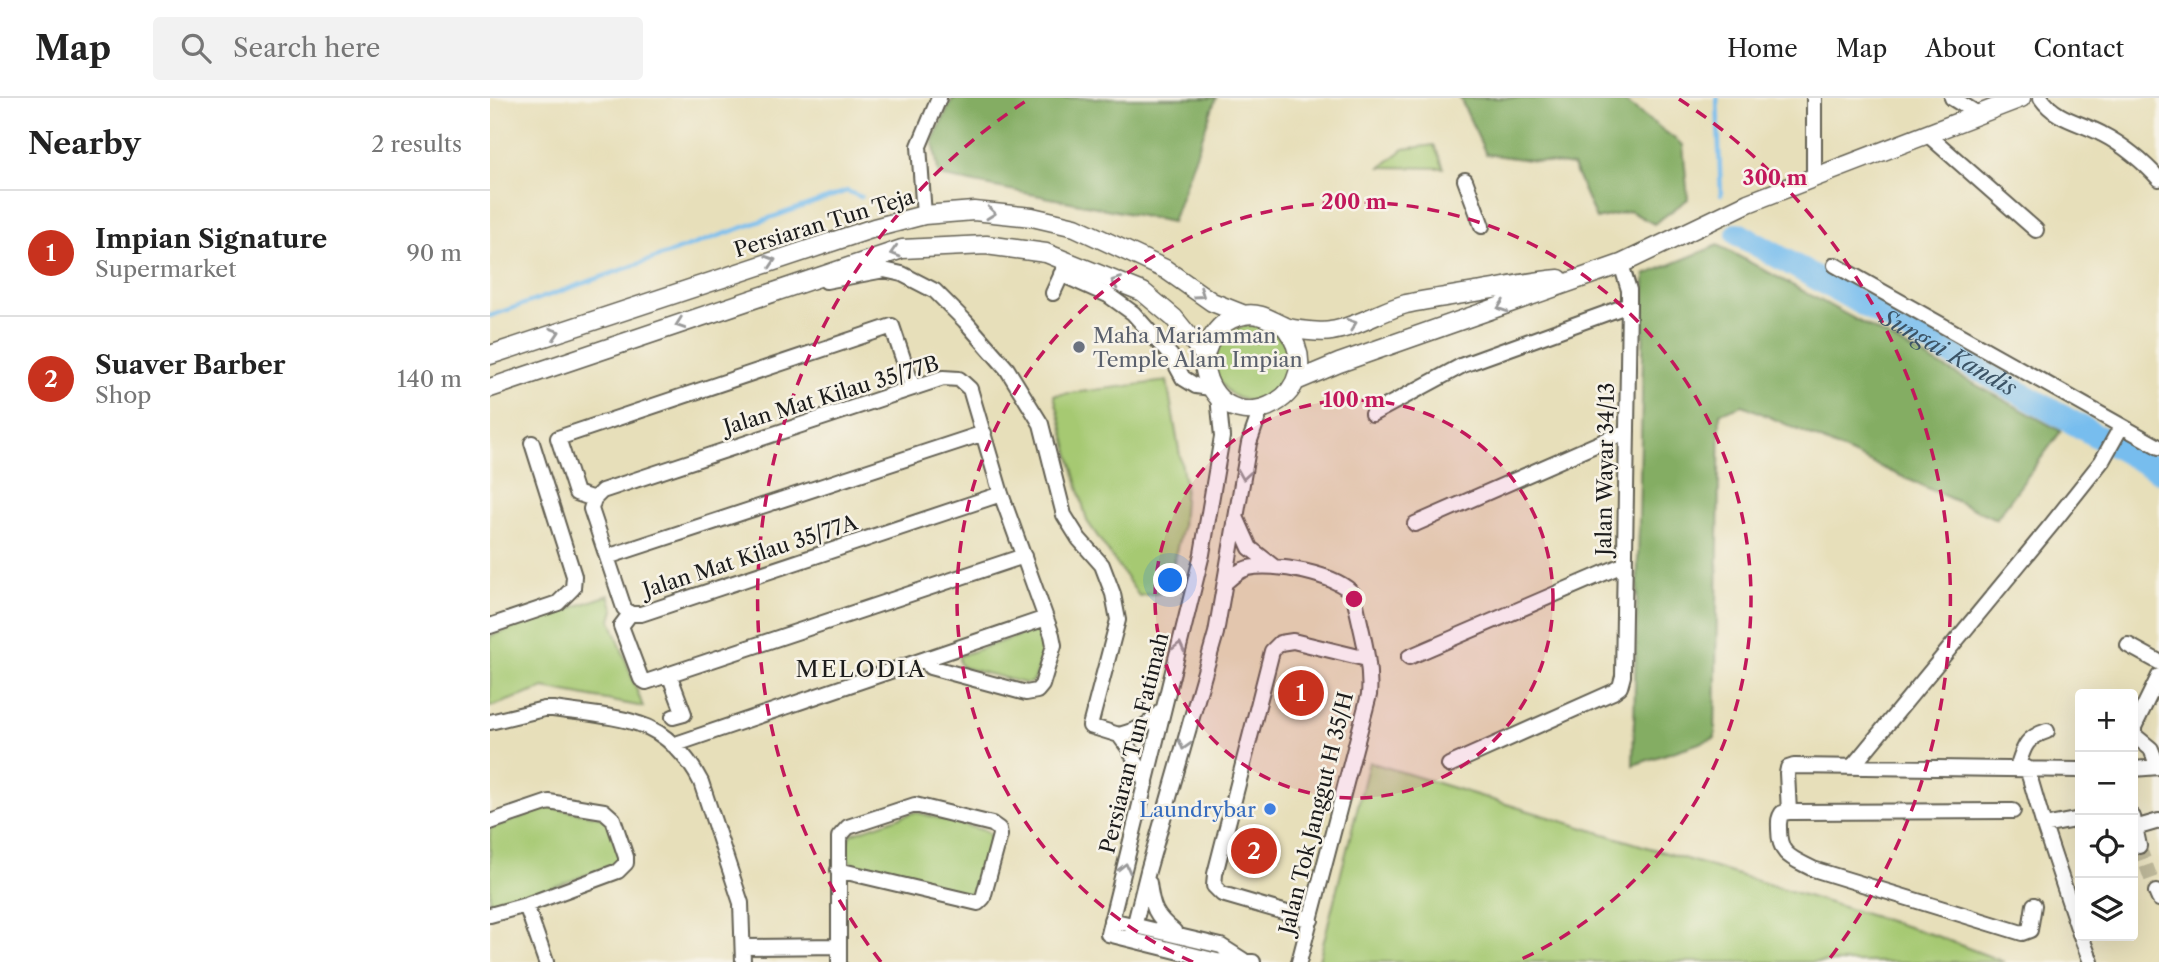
<!DOCTYPE html>
<html lang="en">
<head>
<meta charset="utf-8">
<style>
	body { margin:0; font-family:"Libre Caslon Text",serif; background:#f2f2f2; color:#222 }
	.controls { position:absolute; right:21px; bottom:21px; display:grid; overflow:hidden; border-radius:7px; box-shadow:0 7px 28px #0002 }
	.controls button { width:63px; height:63px; display:grid; place-items:center; padding:0; border:0; border-bottom:2px solid #e0e0e0; background:#fff; color:#222; font:35px sans-serif }
	.you { position:absolute; left:681px; top:483px; width:24px; height:24px; margin:-18px; border:5px solid #fff; border-radius:50%; background:#1a73e8; box-shadow:0 0 0 10px #1a73e833 }
	.badge { display:grid; place-items:center; width:46px; height:46px; border-radius:50%; background:#c8321e; color:#fff; font-size:23px; font-weight:700 }
	.pin { position:absolute; translate:-50% -50%; border:4px solid #fff; box-shadow:0 2px 7px #0006 }
	.list { margin:0; padding:0; list-style:none }
	h2 { display:flex; justify-content:space-between; align-items:center; height:91px; margin:0; padding:0 28px; font-size:30px }
	h2 small { font-size:23px; font-weight:400; color:#767676 }
	.list li { display:grid; grid-template-columns:46px 1fr auto; gap:21px; align-items:center; box-sizing:border-box; height:126px; padding:0 28px; border-top:2px solid #e0e0e0 }
	.list b { display:block; font-size:26px; white-space:nowrap }
	.list p { margin:0; font-size:23px; white-space:nowrap; color:#767676 }
	.list em { font-size:23px; font-style:normal; color:#767676 }
	.icon { flex:none; width:38px; height:38px; fill:none; stroke:currentColor; stroke-width:2; stroke-linecap:round; stroke-linejoin:round }
	.map { position:relative; flex:none; width:1669px; height:864px; overflow:hidden }
	header { display:flex; align-items:center; gap:42px; box-sizing:border-box; height:98px; padding:0 35px; background:#fff; border-bottom:2px solid #e0e0e0 }
	header strong { font-size:33px }
	nav { display:flex; gap:38px; margin-inline-start:auto; font-size:24px }
	.search { width:490px; height:63px; background:#f2f2f2; display:flex; align-items:center; gap:18px; box-sizing:border-box; padding:0 24px; border-radius:7px; color:#767676; font-size:26px }
	main { display:flex }
	aside { flex:1; background:#fff }
	.map>svg:first-child { display:block }
	.green { fill:#a6c972; stroke:#617247; stroke-width:2 }
	.forest { fill:#84ad64; stroke:#506440; stroke-width:2 }
	.lines { fill:none; stroke-linecap:round; stroke-linejoin:round }
	.stream { stroke:#77bdee; stroke-width:4.5 }
	.river { stroke:#77bdee; stroke-width:24 }
	.minor-tunnel { stroke:#beb89a; stroke-width:14; stroke-dasharray:14 7; stroke-linecap:butt }
	.minor-casing { stroke:#636053; stroke-width:18 }
	.major-casing { stroke:#636053; stroke-width:21 }
	.minor { stroke:#fff; stroke-width:14 }
	.major { stroke:#fff; stroke-width:18 }
	.oneway { stroke:#999 }
	.ring { fill:none; stroke:#c2185b; stroke-width:3.5; stroke-dasharray:12 9 }
	.worship-dot { fill:#6b7280; stroke:#f7f3e8; stroke-width:2.5 }
	.shop-dot { fill:#3f7fe0; stroke:#f7f3e8; stroke-width:2.5 }
	.labels { text-anchor:middle; dominant-baseline:central; stroke-width:5; stroke-linejoin:round; paint-order:stroke }
	.street-label { font-size:21px; fill:#1c1c1c; stroke:#f7f3e8 }
	.worship-label { font-size:21px; fill:#5b616d; stroke:#f7f3e8; text-anchor:start }
	.shop-label { font-size:21px; fill:#366cbe; stroke:#f7f3e8; text-anchor:end }
	.water-label { font-size:23px; font-style:italic; fill:#3c5466; stroke:#f7f3e8 }
	.neighbourhood-label { font-size:23px; letter-spacing:2px; fill:#1c1c1c; stroke:#f7f3e8 }
	.centre { fill:#c2185b; stroke:#f7f3e8; stroke-width:3.5 }
	.ring-label { font-size:21px; text-anchor:middle; font-weight:bold; fill:#c2185b; stroke:#f7f3e8; stroke-width:5; stroke-linejoin:round; paint-order:stroke }
</style>
</head>
<body>
<header>
<strong>Map</strong>
<div class="search"><svg class="icon" aria-label="search" viewBox="0 0 24 24"><circle cx="10" cy="10" r="6"/><path d="M15 15l6 6"/></svg>Search here</div>
<nav><a>Home</a><a>Map</a><a>About</a><a>Contact</a></nav>
</header>
<main>
<aside>
<h2>Nearby<small>2 results</small></h2>
<ul class="list">
<li><span class="badge">1</span><div><b>Impian Signature</b><p>Supermarket</p></div><em>90 m</em></li>
<li><span class="badge">2</span><div><b>Suaver Barber</b><p>Shop</p></div><em>140 m</em></li>
</ul>
</aside>
<div class="map">
<svg width="1669" height="864" viewBox="0 0 1669 864">
	<rect width="100%" height="100%" fill="#f7f3e8"/>
	<filter id="ink" filterUnits="userSpaceOnUse"><feTurbulence type="fractalNoise" baseFrequency=".0143" numOctaves="2"/><feDisplacementMap in="SourceGraphic" scale="14" xChannelSelector="R" yChannelSelector="G"/><feConvolveMatrix kernelMatrix="1 2 1 2 8 2 1 2 1" color-interpolation-filters="sRGB"/></filter>
	<filter id="wash" filterUnits="userSpaceOnUse"><feTurbulence type="fractalNoise" baseFrequency=".00686" numOctaves="4" result="noise"/><feDisplacementMap in="SourceGraphic" scale="28" xChannelSelector="R" yChannelSelector="G"/><feGaussianBlur stdDeviation="1.57" result="paint"/><feColorMatrix in="noise" values="0 0 0 0 0 0 0 0 0 0 0 0 0 0 0 0 0 1.4 0 .05"/><feComposite in="paint" operator="in"/></filter>
	<g filter="url(#wash)">
		<rect width="100%" height="100%" fill="#e7dfba"/>
		<path class="green" d="M 944,47 L 954,70 L 891,69 L 914,51 Z
			M725 265a38 38 0 1 1 76 0a38 38 0 1 1-76 0Z
			M 677,283 L 695,386 L 692,429 L 676,494 L 649,498 L 597,423 L 564,297 Z
			M 119,497 L 124,512 L 121,522 L 153,609 L 54,590 L 0,609 L 0,538 Z
			M 542,533 L 550,535 L 556,547 L 545,581 L 541,585 L 534,585 L 472,569 L 469,564 L 469,558 Z
			M 879,664 L 1444,837 L 1514,864 L 835,864 L 829,862 Z
			M 60,709 L 112,719 L 120,725 L 131,758 L 126,766 L 23,804 L 0,806 L 0,730 Z
			M 425,714 L 496,733 L 500,737 L 501,743 L 488,790 L 477,797 L 369,769 C 353,763 353,749 361,736 Z"/>
		<path class="forest" d="M 463,0 L 726,0 L 682,124 L 449,78 L 443,42 Z
			M 970,0 L 1130,0 L 1193,47 L 1198,101 L 1164,126 L 1140,113 L 1106,121 L 1083,68 L 996,56 Z
			M 1228,147 L 1571,333 L 1506,421 L 1253,307 L 1230,315 L 1225,640 L 1143,667 L 1155,177 Z"/>
		<g class="lines">
			<path class="stream" d="M 1227,0 L 1231,97
				M 0,218 L 357,93 L 371,99"/>
			<path class="river" id="s1" d="M 1248,136 L 1669,373"/>
		</g>
	</g>
	<g filter="url(#ink)">
		<g class="lines">
			<path class="minor-tunnel" d="M 1649,748 L 1666,794"/>
			<defs>
				<path id="minor" d="M 1324,0 L 1324,80
					M 1462,0 L 1488,16
					M 1551,0 C 1566,22 1590,24 1612,36 C 1632,46 1655,65 1669,81
					M 1437,36 L 1546,132
					M 975,82 L 992,128
					M 434,117 L 429,48 L 449,0
					M 1345,167 L 1669,349
					M 571,176 L 618,197 L 643,215 L 681,258 L 693,280 L 706,288 L 721,290
					M 336,183 L 394,172 L 412,176 L 445,193 L 475,223 L 517,271 L 551,326 L 574,417 L 589,441 L 612,467 L 623,496 L 628,522 L 600,628 L 629,637
					M 563,195 L 575,169
					M 728,298 L 732,339 L 712,456 L 618,836 L 727,863 L 763,864
					M 882,316 L 973,267 L 1139,207
					M 104,401 L 86,395 L 68,340 L 402,228 L 423,290
					M 747,421 L 760,450 L 783,468
					M 925,426 L 1137,333
					M 117,459 L 494,335
					M 735,485 C 743,478 748,473 758,470 C 783,464 848,476 864,497 C 870,529 882,564 879,597 L 809,864
					M 140,516 L 134,510 L 101,411 L 104,401 L 112,393 L 453,280 L 469,281 L 480,291 L 511,396 L 562,537 L 564,547 L 552,587 L 547,593 L 536,595 L 440,569 L 437,561
					M 140,516 L 131,528 L 151,581 L 156,584 L 534,458
					M 140,516 L 151,516 L 511,396
					M 0,528 L 68,505 L 83,490 L 84,478 L 42,345
					M 1638,547 L 1669,564
					M 919,559 L 1135,466
					M 179,576 L 194,616 L 183,619
					M 0,624 L 54,611 L 63,611 C 90,615 123,617 149,626 C 176,634 199,660 211,684 L 251,805 L 253,864
					M 183,647 L 556,520
					M 959,667 L 1123,594 L 1130,589 L 1133,578 L 1139,207 L 1139,192 L 1131,166
					M 1362,669 L 1562,426 L 1612,363 L 1631,329
					M 1668,669 L 1661,651 L 1644,637 L 1644,629 L 1669,578
					M 1527,670 C 1534,649 1535,640 1557,633
					M 1537,670 L 1554,728
					M 1643,671 L 1669,669
					M 656,685 L 640,652 L 629,637 C 648,632 660,627 672,612
					M 1523,713 L 1299,714 L 1297,675 L 1298,670 L 1304,668 L 1590,672
					M 1299,714 L 1292,715 C 1288,721 1289,724 1289,731 C 1289,758 1302,760 1323,771 L 1532,835 L 1540,832 L 1544,807
					M 1643,719 L 1649,748
					M 1590,721 L 1554,728 L 1590,836
					M 0,724 L 59,704 L 114,713 L 123,721 L 136,759 L 136,765 L 128,773 L 36,807 L 0,817
					M 1645,730 L 1669,723
					M 348,772 L 488,805 L 493,800 L 510,737 L 509,731 L 502,726 L 425,707 L 358,729 L 349,739 L 349,864
					M 659,785 C 662,809 665,818 684,833
					M 1666,794 L 1669,801
					M 36,807 L 56,864
					M 621,822 L 731,848 L 753,862
					M 821,822 L 732,796 L 724,788 L 725,776 L 782,553 L 790,545 L 803,543 L 877,561
					M 1591,838 L 1601,864
					M 641,841 L 658,773 L 726,535 L 759,345 L 771,311
					M 253,849 L 349,848"/>
				<path id="major" d="M 796,230 C 845,296 743,347 718,282 C 714,272 713,261 717,251 C 723,233 735,220 754,217 C 770,214 780,222 794,228 C 801,232 833,235 841,233 C 867,229 891,213 916,206 C 938,201 962,198 985,194 C 1012,190 1041,183 1069,181
					M 0,257 L 384,130 L 434,117 L 484,113 L 542,119 L 585,129 L 675,171 L 722,204 L 755,217
					M 806,283 L 849,265 L 1131,166 L 1258,105 L 1531,0
					M 0,290 L 412,151 L 496,147 L 556,155 L 653,194 L 684,220 L 714,257"/>
			</defs>
			<use href="#minor" class="minor-casing"/>
			<use href="#major" class="major-casing"/>
			<use href="#minor" class="minor"/>
			<use href="#major" class="major"/>
		</g>
		<defs><path id="oneway-chevron" d="M-2-3.5L2.5 0L-2 3.5" fill="none" stroke-width="1.6" stroke-linecap="round" stroke-linejoin="round" transform="scale(1.75)"/></defs>
		<g class="oneway">
			<use href="#oneway-chevron" transform="translate(501 115) rotate(6)"/>
			<use href="#oneway-chevron" transform="translate(405 154) rotate(164)"/>
			<use href="#oneway-chevron" transform="translate(281 163) rotate(-18)"/>
			<use href="#oneway-chevron" transform="translate(626 184) rotate(-158)"/>
			<use href="#oneway-chevron" transform="translate(710 196) rotate(35)"/>
			<use href="#oneway-chevron" transform="translate(1012 209) rotate(161)"/>
			<use href="#oneway-chevron" transform="translate(190 226) rotate(161)"/>
			<use href="#oneway-chevron" transform="translate(862 226) rotate(-20)"/>
			<use href="#oneway-chevron" transform="translate(65 235) rotate(-18)"/>
			<use href="#oneway-chevron" transform="translate(754 377) rotate(99)"/>
			<use href="#oneway-chevron" transform="translate(689 549) rotate(-77)"/>
			<use href="#oneway-chevron" transform="translate(694 647) rotate(106)"/>
			<use href="#oneway-chevron" transform="translate(635 770) rotate(-76)"/>
		</g>
	</g>
	<circle cx="864" cy="501" r="199" fill="#c2185b" fill-opacity=".12"/>
	<g class="ring">
		<circle cx="864" cy="501" r="199"/>
		<path d="M703 864A397 397 0 1 1 1025 864"/>
		<path d="M391 864A596 596 0 0 1 539 1M1189 1A596 596 0 0 1 1337 864"/>
	</g>
	<circle class="worship-dot" cx="589" cy="249" r="7"/>
	<circle class="shop-dot" cx="780" cy="711" r="7"/>
	<g class="labels">
		<g class="street-label">
			<text transform="translate(334 125) rotate(-17)">Persiaran Tun Teja</text>
			<text transform="translate(341 297) rotate(-17)">Jalan Mat Kilau 35/77B</text>
			<text transform="translate(1115 371) rotate(-89)">Jalan Wayar 34/13</text>
			<text transform="translate(260 458) rotate(-18)">Jalan Mat Kilau 35/77A</text>
			<text transform="translate(644 645) rotate(-76)">Persiaran Tun Fatimah</text>
			<text transform="translate(826 715) rotate(-76)">Jalan Tok Janggut H 35/H</text>
		</g>
		<g class="worship-label">
			<text x="603" y="237">Maha Mariamman<tspan x="603" dy="24">Temple Alam Impian</tspan></text>
		</g>
		<g class="shop-label">
			<text x="766" y="711">Laundrybar</text>
		</g>
		<g class="water-label">
			<text stroke="none"><textPath href="#s1" startOffset="242">Sungai Kandis</textPath></text>
		</g>
		<g class="neighbourhood-label">
			<text x="371" y="571">MELODIA</text>
		</g>
	</g>
	<circle cx="864" cy="501" r="10" class="centre"/>
	<g class="ring-label">
		<text x="1285" y="87">300 m</text>
		<text x="864" y="111">200 m</text>
		<text x="864" y="309">100 m</text>
	</g>
</svg>
<div class="controls">
<button>+</button>
<button>−</button>
<button><svg class="icon" aria-label="locate" viewBox="0 0 24 24"><circle cx="12" cy="12" r="6"/><path d="M12 2v4M12 18v4M2 12h4M18 12h4"/></svg></button>
<button><svg class="icon" aria-label="layers" viewBox="0 0 24 24"><path d="M12 4l9 5-9 5-9-5zM3 14l9 5 9-5"/></svg></button>
</div>
<div class="you"></div>
<div class="pin badge" style="left:811px;top:595px">1</div>
<div class="pin badge" style="left:764px;top:753px">2</div>
</div>
</main>
</body>
</html>
